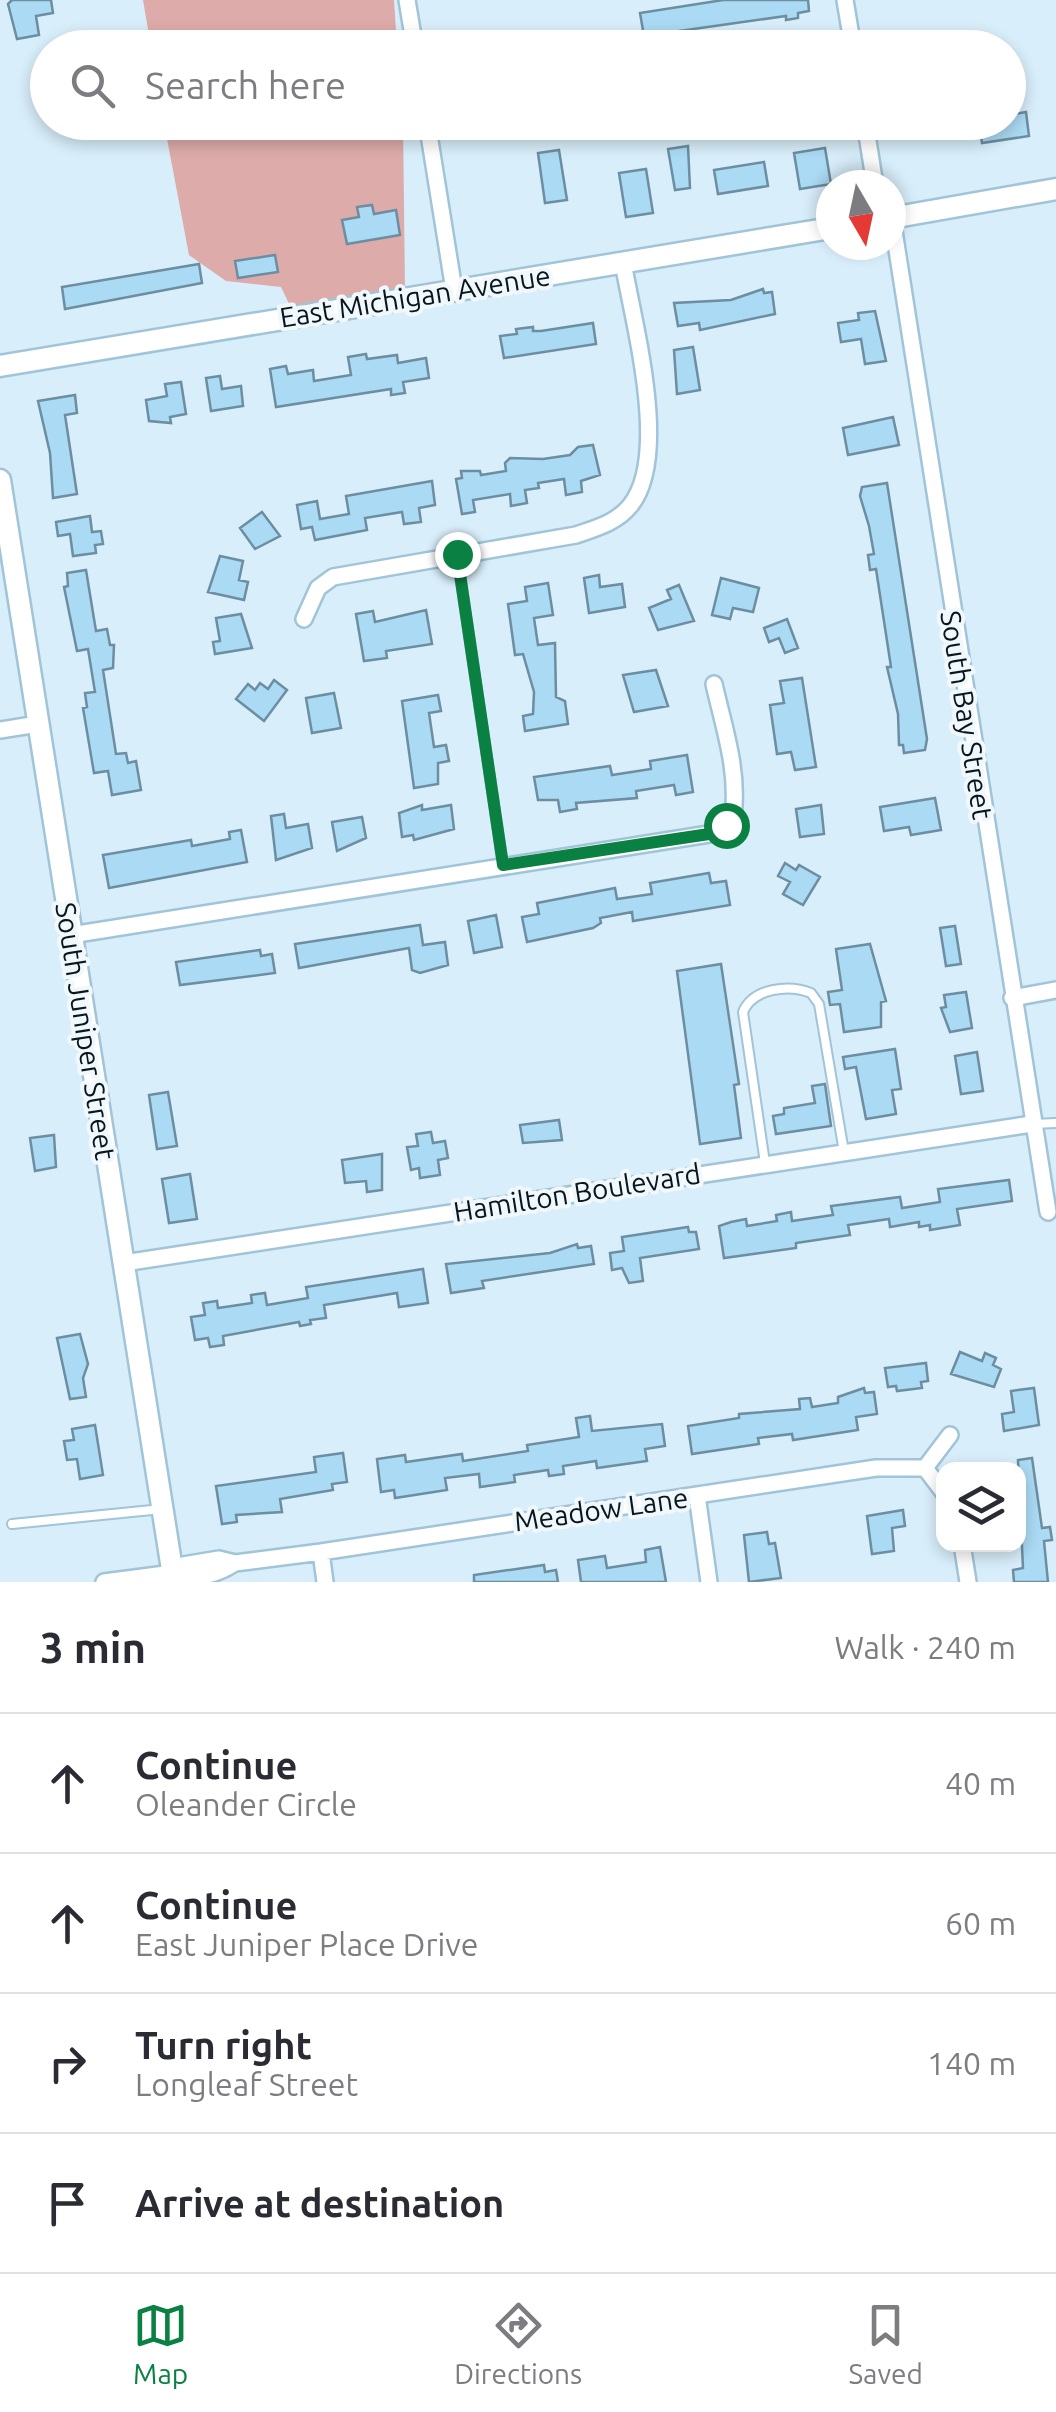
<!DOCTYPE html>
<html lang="en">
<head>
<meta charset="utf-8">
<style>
	body { margin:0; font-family:Ubuntu,sans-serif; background:#f7f7f7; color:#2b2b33 }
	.controls { position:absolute; right:30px; bottom:30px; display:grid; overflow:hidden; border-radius:20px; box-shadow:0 5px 15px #0003 }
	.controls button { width:90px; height:90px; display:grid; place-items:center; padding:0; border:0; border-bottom:2px solid #e1e1e2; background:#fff; color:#2b2b33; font:50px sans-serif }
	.compass { position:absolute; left:816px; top:170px; width:90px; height:90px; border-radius:50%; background:#fff; box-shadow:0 5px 15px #0003; rotate:171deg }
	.stop { position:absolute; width:30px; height:30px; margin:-22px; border:8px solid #0b8043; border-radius:50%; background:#fff }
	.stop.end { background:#0b8043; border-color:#fff; box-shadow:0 2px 10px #0008 }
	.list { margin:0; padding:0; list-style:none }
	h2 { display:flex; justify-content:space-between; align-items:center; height:130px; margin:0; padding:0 40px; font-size:42px }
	h2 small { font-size:32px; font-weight:400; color:#7c7c81 }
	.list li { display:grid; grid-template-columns:65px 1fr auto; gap:30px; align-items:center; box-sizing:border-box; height:140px; padding:0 40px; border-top:2px solid #e1e1e2 }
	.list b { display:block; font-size:38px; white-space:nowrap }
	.list p { margin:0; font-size:32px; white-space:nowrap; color:#7c7c81 }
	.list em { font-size:32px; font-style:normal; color:#7c7c81 }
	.icon { flex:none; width:55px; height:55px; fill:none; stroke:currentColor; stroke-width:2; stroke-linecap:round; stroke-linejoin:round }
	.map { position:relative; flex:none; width:1056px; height:1582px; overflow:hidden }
	.search { position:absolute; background:#fff; box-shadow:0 5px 15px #0003; left:30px; right:30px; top:30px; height:110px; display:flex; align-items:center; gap:25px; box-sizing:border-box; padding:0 35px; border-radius:55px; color:#7c7c81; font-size:38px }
	.sheet { height:690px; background:#fff }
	nav { display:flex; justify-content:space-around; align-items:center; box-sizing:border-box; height:140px; border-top:2px solid #e1e1e2; background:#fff; font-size:28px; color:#7c7c81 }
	nav a { display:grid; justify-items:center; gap:5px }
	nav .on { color:#0b8043 }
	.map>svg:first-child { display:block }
	.green { fill:#ddaba9 }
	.building { fill:#abdaf4; stroke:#6c8ea0; stroke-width:2.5 }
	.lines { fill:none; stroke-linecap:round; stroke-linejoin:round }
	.lane-casing { stroke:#a1c4d8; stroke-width:12 }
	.street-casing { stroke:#a1c4d8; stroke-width:20 }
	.secondary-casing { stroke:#a1c4d8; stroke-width:25 }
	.lane { stroke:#fff; stroke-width:8 }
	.street { stroke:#fff; stroke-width:15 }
	.secondary { stroke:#fff; stroke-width:20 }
	.route { stroke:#0b8043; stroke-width:12 }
	.labels { text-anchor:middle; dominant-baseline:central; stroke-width:8; stroke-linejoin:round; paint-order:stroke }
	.street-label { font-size:28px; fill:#09161d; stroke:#f1f8fc }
</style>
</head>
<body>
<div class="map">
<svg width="1056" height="1582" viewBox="0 0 1056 1582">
	<rect width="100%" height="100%" fill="#d8eefa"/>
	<path class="green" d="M 143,0 L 394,0 L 397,47 L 151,47 Z
		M 164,123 L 403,123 L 405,290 L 292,310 L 281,287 L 226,281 L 189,255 Z"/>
	<path class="building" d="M 12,0 L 51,0 L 53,13 L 36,16 L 39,35 L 17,39 L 8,4 Z
		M 723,0 L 808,0 L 809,11 L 798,13 L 798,18 L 786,20 L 786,16 L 644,36 L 640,13 Z
		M 1026,112 L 1029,136 L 982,143 L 979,122 L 1008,122 L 1008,115 Z
		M 688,146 L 690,188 L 675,190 L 668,149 Z
		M 825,148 L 831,184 L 800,189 L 794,153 Z
		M 559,150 L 567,200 L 545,203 L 538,153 Z
		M 764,162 L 768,186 L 718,194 L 714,170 Z
		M 646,169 L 653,213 L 626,217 L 619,173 Z
		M 372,205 L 374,214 L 396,210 L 400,235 L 347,244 L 342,220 L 359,217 L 357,207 Z
		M 275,255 L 278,272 L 238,278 L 235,261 Z
		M 199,264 L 202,283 L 65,309 L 62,287 Z
		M 763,289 L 764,293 L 772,292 L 775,314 L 700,330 L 699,323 L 678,326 L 674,303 L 731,300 Z
		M 875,311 L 886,361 L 865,364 L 861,339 L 841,342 L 838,323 L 859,320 L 858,313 Z
		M 593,323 L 596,344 L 504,358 L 500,336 L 517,334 L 516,329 L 533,327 L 533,331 L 541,331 Z
		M 693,347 L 700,390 L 677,394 L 674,350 Z
		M 366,354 L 367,359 L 397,355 L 398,363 L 426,358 L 429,378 L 403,382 L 405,393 L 391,395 L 391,389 L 276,407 L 270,369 L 286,366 L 288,374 L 313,370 L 314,381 L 351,375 L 348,357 Z
		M 220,376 L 222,389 L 241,386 L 243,406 L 211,411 L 206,378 Z
		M 181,382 L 186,414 L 170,417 L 171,423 L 149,421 L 146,400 L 167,396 L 165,384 Z
		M 75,395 L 77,413 L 65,415 L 77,494 L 53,498 L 50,453 L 38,401 Z
		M 893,417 L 899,445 L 848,455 L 843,428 Z
		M 593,445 L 600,475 L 581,481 L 582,492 L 566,495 L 564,479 L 538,483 L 539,488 L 525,490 L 527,503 L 511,506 L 510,494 L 473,500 L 475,512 L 462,514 L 456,479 L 462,478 L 461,471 L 480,471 L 481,475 L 506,471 L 505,463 L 510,458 L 543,459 L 570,455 L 578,447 Z
		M 432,481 L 435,505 L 419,508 L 421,522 L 404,524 L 402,512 L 365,518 L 367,530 L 315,540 L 312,527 L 301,529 L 297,505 L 317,501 L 320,519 L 349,514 L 346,496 Z
		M 887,483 L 927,739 L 925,750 L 904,753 L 903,745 L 899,745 L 898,714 L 887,667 L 891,667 L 876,569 L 870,570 L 868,555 L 874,554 L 869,526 L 860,496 L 862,487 Z
		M 262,512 L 280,536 L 255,549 L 240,528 Z
		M 90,516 L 92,532 L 101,531 L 103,544 L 95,545 L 96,553 L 73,556 L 70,534 L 58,536 L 56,522 Z
		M 220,556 L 243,561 L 239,580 L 248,582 L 244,600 L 208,592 Z
		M 86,570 L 96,631 L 107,629 L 110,645 L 114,645 L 113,668 L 103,670 L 116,754 L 126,753 L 128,763 L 136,761 L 141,790 L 112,795 L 108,771 L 94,773 L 83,708 L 87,707 L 85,693 L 95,692 L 88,649 L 77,651 L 64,587 L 68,586 L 67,573 Z
		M 599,575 L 600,587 L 622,584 L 625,607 L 589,613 L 584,578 Z
		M 721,578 L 759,588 L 753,612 L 733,608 L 730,619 L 712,615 Z
		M 548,583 L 553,615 L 534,618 L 538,645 L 555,643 L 556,697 L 565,701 L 568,724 L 525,731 L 523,716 L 533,714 L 534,692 L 523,654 L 515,655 L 508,604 L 527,601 L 525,587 Z
		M 679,585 L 694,621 L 658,630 L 649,608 L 671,599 L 667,590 Z
		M 426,610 L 432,644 L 386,651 L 387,658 L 364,661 L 356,614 L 373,611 L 375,622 Z
		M 241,614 L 252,648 L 215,654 L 213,642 L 220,641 L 216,618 Z
		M 787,619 L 798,648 L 785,653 L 779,638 L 769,642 L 764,628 Z
		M 656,670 L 668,706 L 634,712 L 623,675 Z
		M 802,678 L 816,767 L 795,770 L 791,752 L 777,754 L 770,705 L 784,703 L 780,681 Z
		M 274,680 L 287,690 L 264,721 L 236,699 L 248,684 L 255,690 L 260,683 L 268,689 Z
		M 334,693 L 341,728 L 312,733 L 306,698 Z
		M 438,695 L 441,711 L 429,713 L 434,747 L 446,745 L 449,761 L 438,763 L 438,784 L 414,788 L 402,701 Z
		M 687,755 L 693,792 L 676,795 L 674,785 L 636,791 L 637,798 L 576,803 L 577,809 L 560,812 L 558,800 L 538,800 L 534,777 L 610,766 L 612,775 L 651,769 L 650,761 Z
		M 935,798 L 941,830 L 911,835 L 909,827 L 884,831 L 880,807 Z
		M 422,805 L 422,810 L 451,805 L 454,829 L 414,840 L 413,835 L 402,837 L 399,813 Z
		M 821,805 L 824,834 L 800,837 L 796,809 Z
		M 284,814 L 286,828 L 308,824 L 312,848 L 276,860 L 271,816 Z
		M 362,817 L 366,838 L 337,851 L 332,822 Z
		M 241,830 L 247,862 L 109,888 L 103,855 L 191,840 L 192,846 L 230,839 L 229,832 Z
		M 785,863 L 796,870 L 799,865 L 820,877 L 803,905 L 783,894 L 790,882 L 778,876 Z
		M 709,873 L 711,883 L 726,881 L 730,905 L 633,921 L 632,912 L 600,918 L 601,923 L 593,928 L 527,942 L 522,917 L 539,914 L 537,903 L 615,888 L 617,899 L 652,894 L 650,883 Z
		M 496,915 L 502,947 L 474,953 L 468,921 Z
		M 420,925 L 423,945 L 445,942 L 448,965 L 420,973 L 412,970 L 409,948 L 299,968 L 295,944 Z
		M 955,926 L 961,964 L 946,966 L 940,928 Z
		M 870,944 L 886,1001 L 881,1002 L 881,1027 L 844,1032 L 840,1004 L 830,1005 L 828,992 L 842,990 L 836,949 Z
		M 260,950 L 261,956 L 272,954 L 275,973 L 180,985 L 176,962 Z
		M 721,964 L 739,1084 L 734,1085 L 741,1138 L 700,1144 L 677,971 Z
		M 966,992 L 972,1028 L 950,1032 L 941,1008 L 946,1007 L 944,995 Z
		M 895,1049 L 901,1089 L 892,1090 L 896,1114 L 866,1119 L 856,1067 L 845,1069 L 843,1057 Z
		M 977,1052 L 983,1091 L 961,1094 L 955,1056 Z
		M 825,1084 L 831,1126 L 776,1134 L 773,1116 L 784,1114 L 784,1108 L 815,1103 L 812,1086 Z
		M 168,1092 L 177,1146 L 157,1149 L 149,1095 Z
		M 559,1120 L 562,1140 L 523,1143 L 520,1125 Z
		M 431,1132 L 433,1143 L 445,1141 L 448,1158 L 438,1160 L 440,1175 L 420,1178 L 419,1168 L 411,1170 L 407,1147 L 418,1146 L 416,1134 Z
		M 54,1135 L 56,1167 L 35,1171 L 30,1138 Z
		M 382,1154 L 382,1190 L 367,1192 L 366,1181 L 345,1183 L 342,1160 Z
		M 190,1174 L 197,1219 L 169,1223 L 162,1179 Z
		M 1009,1180 L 1012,1201 L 957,1209 L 960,1225 L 930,1230 L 930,1225 L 919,1227 L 919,1222 L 890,1227 L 889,1219 L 848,1225 L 850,1235 L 796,1243 L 796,1248 L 724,1258 L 719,1226 L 731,1222 L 746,1219 L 747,1226 L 777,1221 L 776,1215 L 791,1212 L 792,1221 L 833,1215 L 831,1206 L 900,1197 L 902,1208 L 940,1202 L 938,1189 Z
		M 688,1227 L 689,1232 L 696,1232 L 699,1249 L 640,1258 L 643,1281 L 629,1283 L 622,1268 L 612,1270 L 610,1253 L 624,1251 L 622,1237 Z
		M 577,1244 L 578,1248 L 591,1246 L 594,1264 L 482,1281 L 484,1288 L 451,1293 L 446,1264 L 550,1253 Z
		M 423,1269 L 428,1303 L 399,1307 L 397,1293 L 324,1305 L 326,1318 L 310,1320 L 311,1324 L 300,1326 L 299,1322 L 223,1336 L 224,1345 L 210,1347 L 208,1338 L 195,1340 L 191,1317 L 205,1315 L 203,1303 L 217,1301 L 218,1308 L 252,1303 L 251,1295 L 265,1293 L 267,1305 L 308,1298 L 306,1287 Z
		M 80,1334 L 88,1364 L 83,1378 L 86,1397 L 70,1399 L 57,1338 Z
		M 960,1352 L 982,1361 L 985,1353 L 996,1358 L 993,1365 L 1001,1369 L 994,1387 L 951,1374 Z
		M 926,1363 L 928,1381 L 921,1382 L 922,1388 L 897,1391 L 896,1386 L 888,1387 L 885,1368 Z
		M 864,1388 L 865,1393 L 874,1392 L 877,1414 L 856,1417 L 858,1430 L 793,1440 L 792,1434 L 758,1438 L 759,1444 L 692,1454 L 688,1426 L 739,1418 L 739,1414 L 800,1409 L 799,1399 L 810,1398 L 812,1407 L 838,1403 L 838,1397 Z
		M 1034,1388 L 1039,1425 L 1004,1431 L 1002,1414 L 1014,1412 L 1011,1391 Z
		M 590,1416 L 592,1431 L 662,1424 L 665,1446 L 645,1449 L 647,1461 L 597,1468 L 596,1461 L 563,1466 L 564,1474 L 549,1476 L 548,1470 L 514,1475 L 515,1482 L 480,1487 L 479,1474 L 445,1478 L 447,1490 L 395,1498 L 394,1490 L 381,1492 L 377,1459 L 405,1455 L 406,1462 L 462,1454 L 463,1461 L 528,1451 L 527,1445 L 579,1437 L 576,1418 Z
		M 95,1425 L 103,1475 L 80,1479 L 77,1459 L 67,1460 L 64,1441 L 74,1440 L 72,1429 Z
		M 343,1453 L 347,1482 L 332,1484 L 333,1490 L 280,1499 L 282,1512 L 236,1515 L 237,1522 L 222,1524 L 216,1486 L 316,1472 L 314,1457 Z
		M 1032,1458 L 1042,1528 L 1050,1527 L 1052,1540 L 1044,1541 L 1048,1582 L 1014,1582 L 1013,1570 L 1023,1568 L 1018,1460 Z
		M 903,1510 L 905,1526 L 892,1528 L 894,1551 L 872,1554 L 867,1516 Z
		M 767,1532 L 769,1544 L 775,1543 L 781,1578 L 749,1582 L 744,1535 Z
		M 660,1547 L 666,1582 L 581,1582 L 578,1560 L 605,1556 L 607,1568 L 646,1562 L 645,1550 Z
		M 544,1565 L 545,1572 L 556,1570 L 558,1582 L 474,1582 L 474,1575 Z"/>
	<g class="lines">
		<defs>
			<path id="lane" d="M 457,555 L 503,865
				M 1032,1124 L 1056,1123
				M 765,1163 L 743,1012 C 753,988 789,984 811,993 L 819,1004 L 844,1152
				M 12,1524 L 162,1509"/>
			<path id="street" d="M 407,0 L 415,48
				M 845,0 L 853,48
				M 427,122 L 454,290
				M 865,122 L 875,185
				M 892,218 L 1048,1212
				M 304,619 L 318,588 L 333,577 L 576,535 C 596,528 616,523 630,506 C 671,456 633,322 623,262
				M 0,730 L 38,724
				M 71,935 L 709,834 L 733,816 C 739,771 724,728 714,684
				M 1012,998 L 1056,990
				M 124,1263 L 1032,1124
				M 925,1468 L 944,1493
				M 697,1495 L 709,1582
				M 962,1544 L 968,1582
				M 321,1552 L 325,1582
				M 173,1573 C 193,1581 217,1575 235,1563
				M 104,1582 L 173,1573 L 183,1565 L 219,1559 L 235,1563 L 321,1552 L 876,1468 L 925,1468 L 950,1435"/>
			<path id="secondary" d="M 891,218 L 1056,189
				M 0,366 L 831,228
				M 0,480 L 174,1582"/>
		</defs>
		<use href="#lane" class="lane-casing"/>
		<use href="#street" class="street-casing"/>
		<use href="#secondary" class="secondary-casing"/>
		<use href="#lane" class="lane"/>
		<use href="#street" class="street"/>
		<use href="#secondary" class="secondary"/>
	</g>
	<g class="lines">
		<path class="route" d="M 457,554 L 503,865 L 709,834 L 726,825"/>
	</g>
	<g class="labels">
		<g class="street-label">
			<text transform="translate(415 296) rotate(-9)">East Michigan Avenue</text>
			<text transform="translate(967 715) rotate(81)">South Bay Street</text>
			<text transform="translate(86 1031) rotate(81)">South Juniper Street</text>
			<text transform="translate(577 1192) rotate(-9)">Hamilton Boulevard</text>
			<text transform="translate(601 1509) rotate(-8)">Meadow Lane</text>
		</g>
	</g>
</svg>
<div class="controls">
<button><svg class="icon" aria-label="layers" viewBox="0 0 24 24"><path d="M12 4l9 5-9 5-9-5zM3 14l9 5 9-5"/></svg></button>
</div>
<svg class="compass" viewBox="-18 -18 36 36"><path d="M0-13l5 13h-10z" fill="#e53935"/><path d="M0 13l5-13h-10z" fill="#7c7c81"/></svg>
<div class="stop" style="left:726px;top:825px"></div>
<div class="stop end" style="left:457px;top:554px"></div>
<div class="search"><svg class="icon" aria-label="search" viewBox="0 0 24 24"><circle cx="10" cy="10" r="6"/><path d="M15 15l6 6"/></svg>Search here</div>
</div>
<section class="sheet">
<h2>3 min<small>Walk · 240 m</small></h2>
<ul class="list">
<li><svg class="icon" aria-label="ahead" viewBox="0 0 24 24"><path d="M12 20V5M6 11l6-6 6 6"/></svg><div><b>Continue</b><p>Oleander Circle</p></div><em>40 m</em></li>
<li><svg class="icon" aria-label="ahead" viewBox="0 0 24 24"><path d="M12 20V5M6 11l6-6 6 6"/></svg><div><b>Continue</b><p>East Juniper Place Drive</p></div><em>60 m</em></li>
<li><svg class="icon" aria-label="right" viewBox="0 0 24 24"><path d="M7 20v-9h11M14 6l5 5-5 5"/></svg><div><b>Turn right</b><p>Longleaf Street</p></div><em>140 m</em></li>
<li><svg class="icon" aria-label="arrive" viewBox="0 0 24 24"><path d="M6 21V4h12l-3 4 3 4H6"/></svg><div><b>Arrive at destination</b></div></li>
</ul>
</section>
<nav>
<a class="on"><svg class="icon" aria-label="map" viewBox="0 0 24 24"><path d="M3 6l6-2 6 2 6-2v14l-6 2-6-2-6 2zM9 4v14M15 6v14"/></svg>Map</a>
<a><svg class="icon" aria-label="directions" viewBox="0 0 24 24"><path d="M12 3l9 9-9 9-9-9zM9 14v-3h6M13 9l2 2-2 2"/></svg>Directions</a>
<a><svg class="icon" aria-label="saved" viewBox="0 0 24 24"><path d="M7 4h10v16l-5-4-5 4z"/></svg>Saved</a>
</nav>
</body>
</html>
